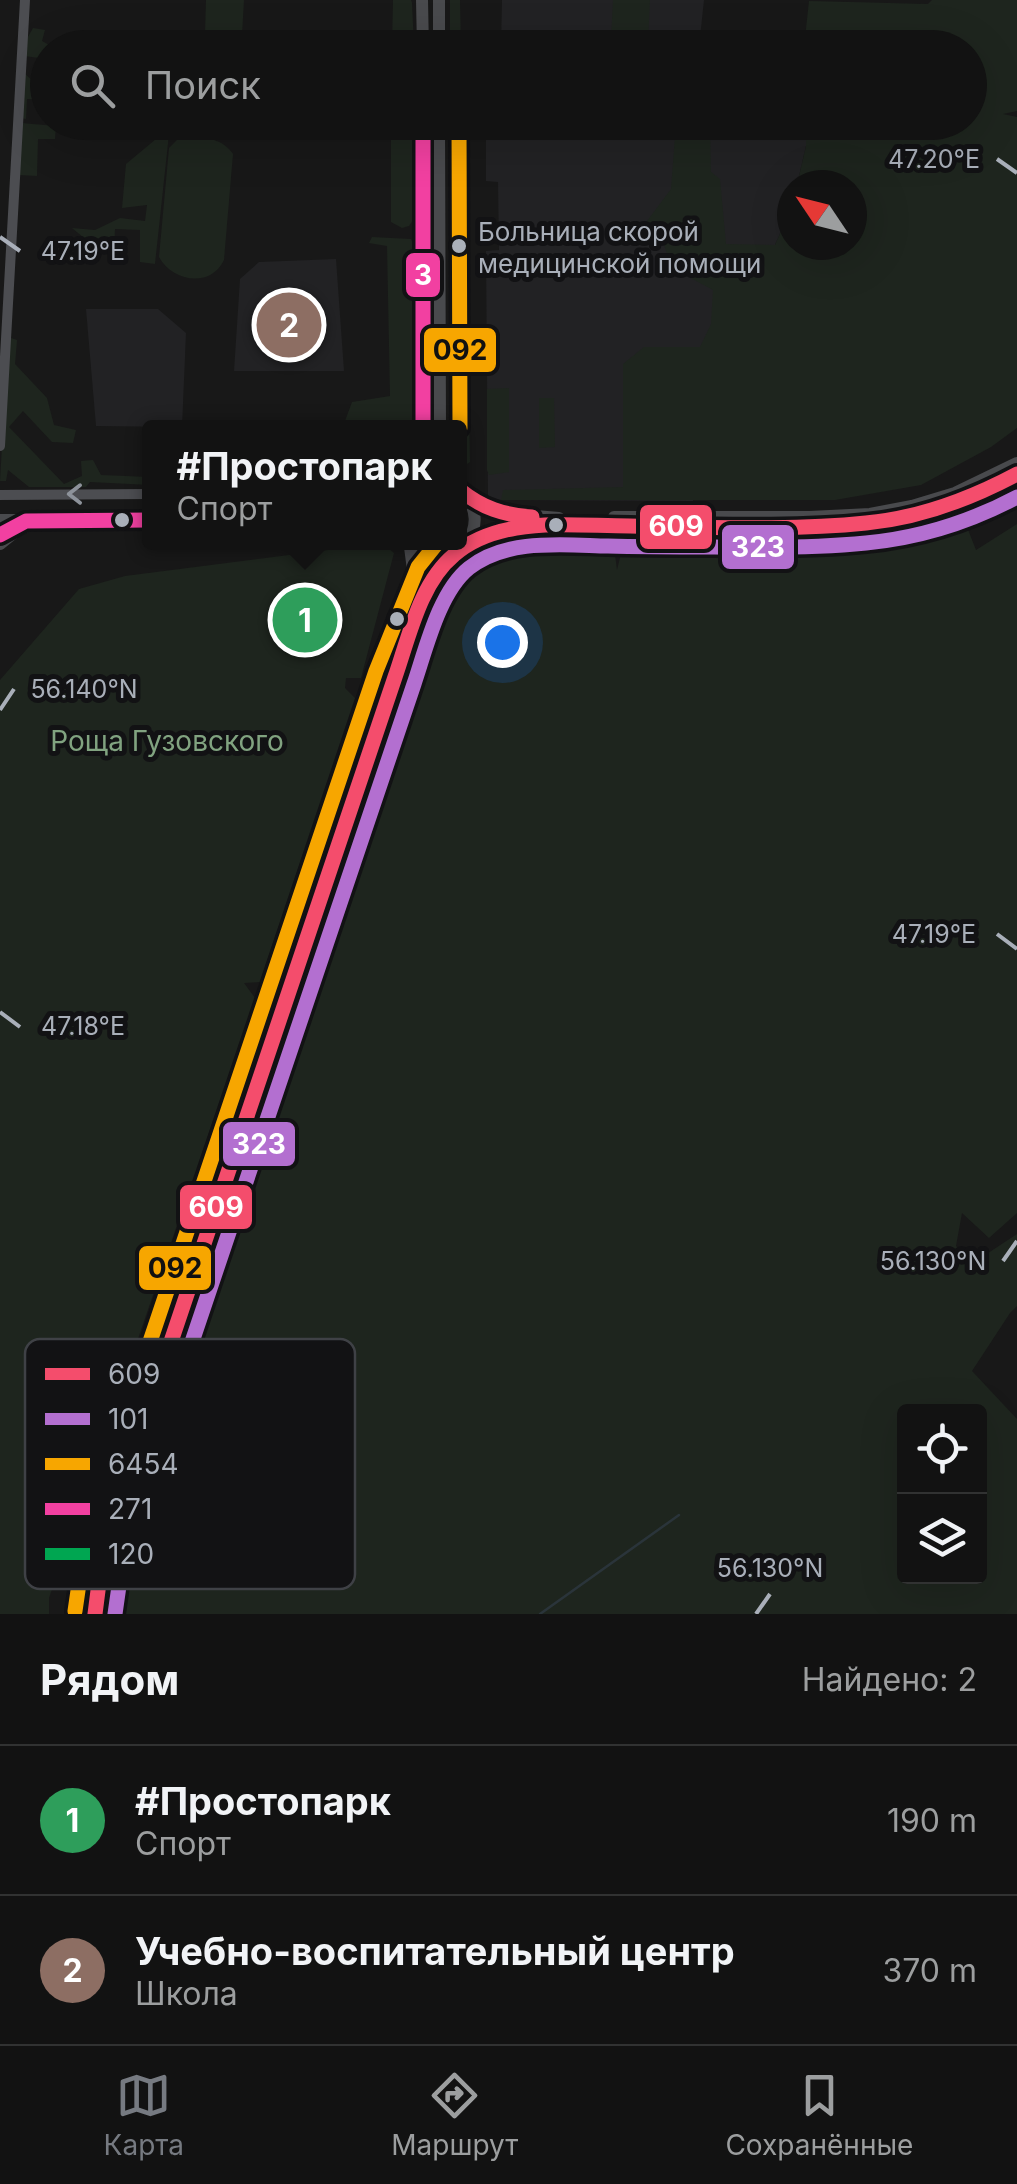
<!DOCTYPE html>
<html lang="ru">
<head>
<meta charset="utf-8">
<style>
	body { margin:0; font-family:Inter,sans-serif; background:#1f2020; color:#f1f3f6 }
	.controls { position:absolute; right:30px; bottom:30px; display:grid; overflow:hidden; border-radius:10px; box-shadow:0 10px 40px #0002 }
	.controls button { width:90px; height:90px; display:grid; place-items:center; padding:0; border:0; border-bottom:2px solid #313232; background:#121212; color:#f1f3f6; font:50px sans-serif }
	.compass { position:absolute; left:777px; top:170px; width:90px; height:90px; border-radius:50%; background:#121212; box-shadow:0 10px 40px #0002; rotate:305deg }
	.you { position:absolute; left:502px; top:642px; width:35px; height:35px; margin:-25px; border:8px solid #fff; border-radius:50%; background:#1a73e8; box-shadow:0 0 0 15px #1a73e833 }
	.badge { display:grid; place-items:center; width:65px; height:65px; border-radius:50%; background:#767a81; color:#fff; font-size:32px; font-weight:700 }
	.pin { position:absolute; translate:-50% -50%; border:5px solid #fff; box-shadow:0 2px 10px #0006 }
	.popup { position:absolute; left:142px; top:420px; width:325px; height:130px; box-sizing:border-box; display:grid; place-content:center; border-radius:10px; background:#121212; filter:drop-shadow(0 2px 8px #0005); font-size:32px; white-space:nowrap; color:#9c9e9f }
	.popup b { font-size:38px; color:#f1f3f6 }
	.popup::after { content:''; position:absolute; left:50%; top:100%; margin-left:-20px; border:20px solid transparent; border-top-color:#121212 }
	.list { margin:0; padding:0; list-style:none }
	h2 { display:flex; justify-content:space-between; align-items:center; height:130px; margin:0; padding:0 40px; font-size:42px }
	h2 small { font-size:32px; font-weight:400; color:#9c9e9f }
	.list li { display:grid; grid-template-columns:65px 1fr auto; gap:30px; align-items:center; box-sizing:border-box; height:150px; padding:0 40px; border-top:2px solid #313232 }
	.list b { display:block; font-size:38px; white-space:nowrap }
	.list p { margin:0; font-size:32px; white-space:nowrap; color:#9c9e9f }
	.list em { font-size:32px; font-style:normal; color:#9c9e9f }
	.icon { flex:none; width:55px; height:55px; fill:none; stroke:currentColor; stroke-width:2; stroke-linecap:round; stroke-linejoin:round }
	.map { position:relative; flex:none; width:1017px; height:1614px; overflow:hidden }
	.search { position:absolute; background:#121212; box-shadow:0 10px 40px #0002; left:30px; right:30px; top:30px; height:110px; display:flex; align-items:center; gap:25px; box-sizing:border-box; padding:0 35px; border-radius:55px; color:#9c9e9f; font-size:38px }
	.sheet { height:430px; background:#121212 }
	nav { display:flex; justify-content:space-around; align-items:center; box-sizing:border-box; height:140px; border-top:2px solid #313232; background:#121212; font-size:28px; color:#9c9e9f }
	nav a { display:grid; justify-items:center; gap:5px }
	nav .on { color:#767a81 }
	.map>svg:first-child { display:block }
	.built { fill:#222224 }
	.green { fill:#1e251e; fill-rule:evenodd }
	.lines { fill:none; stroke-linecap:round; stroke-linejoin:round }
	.stream { stroke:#2a343a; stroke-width:2.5 }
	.minor { stroke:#4c4d51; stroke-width:10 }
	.major { stroke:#494a4d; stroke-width:12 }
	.bus-1-casing { stroke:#121214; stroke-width:22 }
	.bus-2-casing { stroke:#121214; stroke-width:22 }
	.bus-3-casing { stroke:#121214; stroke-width:22 }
	.bus-4-casing { stroke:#121214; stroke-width:22 }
	.bus-1 { stroke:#f44d6c; stroke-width:15 }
	.bus-2 { stroke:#b36fd0; stroke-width:15 }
	.bus-3 { stroke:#f7a600; stroke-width:15 }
	.bus-4 { stroke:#f240a1; stroke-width:15 }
	.oneway { stroke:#8d929a }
	.ticks { fill:none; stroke:#a9afb9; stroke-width:4 }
	.bus-dot { fill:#a9afb9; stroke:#121214; stroke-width:4 }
	.labels { text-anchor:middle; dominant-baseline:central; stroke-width:10; stroke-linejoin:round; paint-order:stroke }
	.bus-label { font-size:26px; fill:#a9afb9; stroke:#121214; text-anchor:start }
	.park-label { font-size:28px; fill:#81a380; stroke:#121214 }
	.key { fill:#121214; stroke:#3f4146; stroke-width:2.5 }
	.key-label { font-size:28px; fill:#a9afb9 }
	.ticks-label { font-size:25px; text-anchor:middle; fill:#a9afb9; stroke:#121214; stroke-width:10; stroke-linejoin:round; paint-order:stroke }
	.line-badge { stroke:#121214; stroke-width:4 }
	.badge-label { font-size:28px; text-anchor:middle; font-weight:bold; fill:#fff }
	.pale-badge-label { font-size:28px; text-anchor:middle; font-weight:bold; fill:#111 }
</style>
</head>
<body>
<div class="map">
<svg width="1017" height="1614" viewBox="0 0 1017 1614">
	<rect width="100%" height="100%" fill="#181818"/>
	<path class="built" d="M 502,0 L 704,0 L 699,47 L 501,47 Z
		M 486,123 L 806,123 L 806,146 L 797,185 L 792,185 L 792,207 L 775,245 L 726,245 L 693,501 L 501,500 L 488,496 L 486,251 L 499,250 L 498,182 L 486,181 Z
		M 336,259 L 344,371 L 234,371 L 240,279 L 259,262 Z
		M 86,309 L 158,309 L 186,333 L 182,427 L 96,426 Z"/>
	<path class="green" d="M 206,0 L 244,0 L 242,35 L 205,33 Z
		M 393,0 L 411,0 L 412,3 L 414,47 L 392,47 Z
		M 450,0 L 460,0 L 461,47 L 450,47 Z
		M 613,0 L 650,0 L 648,41 L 644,47 L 617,47 L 611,39 Z
		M 932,0 L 1017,0 L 1017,111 L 1003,114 L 1017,117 L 1017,428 L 991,447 L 921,485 L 835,500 L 501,500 L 503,490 L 623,487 L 623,364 L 644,347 L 700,347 L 711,324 L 713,290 L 672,268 L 663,242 L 648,241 L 644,225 L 671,189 L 676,123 L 710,123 L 711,172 L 720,179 L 726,244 L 775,245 L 792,207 L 792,245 L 852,245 L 852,185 L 797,185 L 806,146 L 806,123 L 970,122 L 970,48 L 804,47 L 809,1 L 928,4 Z
		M 33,28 L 45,30 L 42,41 L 53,47 L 48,48 L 47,59 L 24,56 L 25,42 Z
		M 23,72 L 34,82 L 47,83 L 48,100 L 27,99 L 26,119 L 21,118 Z
		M 21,123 L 56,126 L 55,139 L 38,139 L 37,176 L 19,175 Z
		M 147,123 L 246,123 L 237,134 L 169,134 L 155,264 L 140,262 L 140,230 L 115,229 L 114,251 L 100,251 L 72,228 L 95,230 L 120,218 L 145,221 L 147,205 L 122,208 L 126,164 L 156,139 L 157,127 Z
		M 391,123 L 413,123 L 413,220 L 409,226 L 402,228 L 391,222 Z
		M 428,123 L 432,123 L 433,428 L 429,427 Z
		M 450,123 L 463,123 L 470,462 L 461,468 L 460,428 L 451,427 L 450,414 Z
		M 191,137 C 208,138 223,139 233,154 L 224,260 C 210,289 172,281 159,257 L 169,148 L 177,140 Z
		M 372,237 L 411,239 L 413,244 L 412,426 L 385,427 L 384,424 L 345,421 L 352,402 L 390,396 L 387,246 L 369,243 Z
		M 8,337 L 17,340 L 15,364 L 47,398 L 54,425 L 76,430 L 73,443 L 52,442 L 23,411 L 9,427 L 64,484 L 82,476 L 81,461 L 93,460 L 101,475 L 150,477 L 150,485 L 90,482 L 86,487 L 29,487 L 8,470 L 6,481 L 0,481 Z
		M 509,388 L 509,472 L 489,475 L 487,470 L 487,389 Z
		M 539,398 L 554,398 L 555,447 L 539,448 Z
		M 965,522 L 976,550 L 1017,524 L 1017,1213 L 989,1238 L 962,1213 L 956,1246 L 970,1265 L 1017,1234 L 1017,1306 L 1010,1313 L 972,1371 L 1017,1419 L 1017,1614 L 112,1614 L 111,1570 L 389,740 L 402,741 L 414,702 L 401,693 L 411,666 L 425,665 L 440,619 L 435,612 C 445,597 454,580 467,568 C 500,540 572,539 613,539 L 617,570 L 624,542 L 857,539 ZM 904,1412 L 980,1412 L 980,1576 L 904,1576 Z
		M 382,543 L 394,553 L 361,678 L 346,678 L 345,688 L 355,698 L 260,982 L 244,983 L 255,998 L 49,1598 L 49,1614 L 0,1614 L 0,680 L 79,589 L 125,576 Z"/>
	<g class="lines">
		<path class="stream" d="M 540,1614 L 679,1515"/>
		<path class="minor" d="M 0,446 L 25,0
			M 0,495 L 150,494"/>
		<path class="major" d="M 422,0 L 423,48
			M 439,0 L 439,48
			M 439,122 L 440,428
			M 423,428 L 423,122
			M 471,500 L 499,513 L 559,518
			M 614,517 L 810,517 L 870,514 L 912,506 L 955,493 L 1017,463
			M 0,520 L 150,520
			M 0,544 L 16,531 L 27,526
			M 408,544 C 450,583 500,525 460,490
			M 462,548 C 483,535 504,530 529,527 C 595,524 661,526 727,527 C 830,527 925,526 1017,474
			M 401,643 L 413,570 L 410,547
			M 95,1614 L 100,1575 L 121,1490 L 395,677 C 409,639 424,579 455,553"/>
		<defs>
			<path id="bus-1" d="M 460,490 C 482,508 504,515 532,517
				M 95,1614 L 100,1575 L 121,1490 L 395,677 C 409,637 420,583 454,555 C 471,540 493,532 516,528 C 553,522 592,526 630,526 C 708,527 788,531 866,523 C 920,518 970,499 1017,474"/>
			<path id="bus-2" d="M 115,1614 L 120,1579 L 140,1496 L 414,684 C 426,649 439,592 469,568 C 507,538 563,545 608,546 C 643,547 679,547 714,547 C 765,548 815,548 866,543 C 919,538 970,522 1017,497"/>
			<path id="bus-3" d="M 459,122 L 460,428
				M 75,1611 L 81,1570 L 102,1484 L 376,671 L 418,567 L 438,542"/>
			<path id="bus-4" d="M 423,122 L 423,428
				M 0,535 L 26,521 L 150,520"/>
		</defs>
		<use href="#bus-1" class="bus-1-casing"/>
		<use href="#bus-2" class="bus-2-casing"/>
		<use href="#bus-3" class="bus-3-casing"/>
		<use href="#bus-4" class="bus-4-casing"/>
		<use href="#bus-1" class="bus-1"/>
		<use href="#bus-2" class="bus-2"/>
		<use href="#bus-3" class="bus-3"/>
		<use href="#bus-4" class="bus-4"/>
	</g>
	<defs><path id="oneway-chevron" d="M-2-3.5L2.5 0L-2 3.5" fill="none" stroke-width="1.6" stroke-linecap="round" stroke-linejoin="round" transform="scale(2.5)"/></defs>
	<use class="oneway" href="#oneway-chevron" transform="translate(75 494) rotate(180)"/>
	<path class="ticks" d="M 997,159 L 1017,173M 0,237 L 20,251M 0,710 L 14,689M 997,934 L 1017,949M 0,1012 L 20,1027M 1003,1261 L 1017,1241M 756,1614 L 770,1594"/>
	<g class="bus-dot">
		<circle cx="459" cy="246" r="9"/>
		<circle cx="122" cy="520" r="9"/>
		<circle cx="556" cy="525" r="9"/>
		<circle cx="397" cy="619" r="9"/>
	</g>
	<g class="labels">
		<g class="bus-label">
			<text x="478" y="231">Больница скорой<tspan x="478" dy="32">медицинской помощи</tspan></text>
		</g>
		<g class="park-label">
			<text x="167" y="741">Роща Гузовского</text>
		</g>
	</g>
	<rect x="25" y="1339" width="330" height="250" rx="15" class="key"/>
	<rect x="45" y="1368" width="45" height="12" fill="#f44d6c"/>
	<rect x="45" y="1413" width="45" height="12" fill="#b36fd0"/>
	<rect x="45" y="1458" width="45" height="12" fill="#f7a600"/>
	<rect x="45" y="1503" width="45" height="12" fill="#f240a1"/>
	<rect x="45" y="1548" width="45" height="12" fill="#00a651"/>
	<g class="key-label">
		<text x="108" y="1384">609</text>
		<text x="108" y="1429">101</text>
		<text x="108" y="1474">6454</text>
		<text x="108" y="1519">271</text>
		<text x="108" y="1564">120</text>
	</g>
	<g class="ticks-label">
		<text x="934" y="168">47.20°E</text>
		<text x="83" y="260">47.19°E</text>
		<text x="84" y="698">56.140°N</text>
		<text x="934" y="943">47.19°E</text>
		<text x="83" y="1035">47.18°E</text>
		<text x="933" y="1270">56.130°N</text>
		<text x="770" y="1577">56.130°N</text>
	</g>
	<g class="line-badge">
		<rect x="404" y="251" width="38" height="48" rx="10" fill="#f240a1"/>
		<rect x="422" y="326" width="76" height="48" rx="10" fill="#f7a600"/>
		<rect x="638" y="503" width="76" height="48" rx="10" fill="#f44d6c"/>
		<rect x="720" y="523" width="76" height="48" rx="10" fill="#b36fd0"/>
		<rect x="221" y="1120" width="76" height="48" rx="10" fill="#b36fd0"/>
		<rect x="178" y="1183" width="76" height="48" rx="10" fill="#f44d6c"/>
		<rect x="137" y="1244" width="76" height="48" rx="10" fill="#f7a600"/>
	</g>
	<g class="badge-label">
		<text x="423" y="285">3</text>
		<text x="676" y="536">609</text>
		<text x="758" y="557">323</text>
		<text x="259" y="1154">323</text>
		<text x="216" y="1217">609</text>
	</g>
	<g class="pale-badge-label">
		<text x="460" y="360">092</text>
		<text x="175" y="1278">092</text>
	</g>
</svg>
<div class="controls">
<button><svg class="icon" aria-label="locate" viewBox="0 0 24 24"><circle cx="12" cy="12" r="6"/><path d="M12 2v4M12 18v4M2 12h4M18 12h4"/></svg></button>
<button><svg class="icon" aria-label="layers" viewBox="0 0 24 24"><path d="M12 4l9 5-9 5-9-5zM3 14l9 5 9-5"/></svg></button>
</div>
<svg class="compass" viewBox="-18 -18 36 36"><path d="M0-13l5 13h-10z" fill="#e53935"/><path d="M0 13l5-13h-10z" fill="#9c9e9f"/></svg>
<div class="you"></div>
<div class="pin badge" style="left:305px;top:620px;background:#2e9e5b">1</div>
<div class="popup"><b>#Простопарк</b>Спорт</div>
<div class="pin badge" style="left:289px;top:325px;background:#8d6e63">2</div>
<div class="search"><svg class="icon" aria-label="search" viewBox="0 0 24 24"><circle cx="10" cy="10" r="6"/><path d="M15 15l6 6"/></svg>Поиск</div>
</div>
<section class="sheet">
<h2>Рядом<small>Найдено: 2</small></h2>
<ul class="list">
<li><span class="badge" style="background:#2e9e5b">1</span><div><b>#Простопарк</b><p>Спорт</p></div><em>190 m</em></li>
<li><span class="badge" style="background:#8d6e63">2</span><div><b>Учебно-воспитательный центр</b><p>Школа</p></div><em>370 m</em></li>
</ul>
</section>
<nav>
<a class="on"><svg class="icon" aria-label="map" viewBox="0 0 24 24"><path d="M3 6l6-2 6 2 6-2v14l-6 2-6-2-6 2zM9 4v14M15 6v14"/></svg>Карта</a>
<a><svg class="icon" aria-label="directions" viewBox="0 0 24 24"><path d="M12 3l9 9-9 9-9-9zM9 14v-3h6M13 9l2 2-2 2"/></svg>Маршрут</a>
<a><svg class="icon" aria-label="saved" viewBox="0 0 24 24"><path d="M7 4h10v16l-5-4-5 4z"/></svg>Сохранённые</a>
</nav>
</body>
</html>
